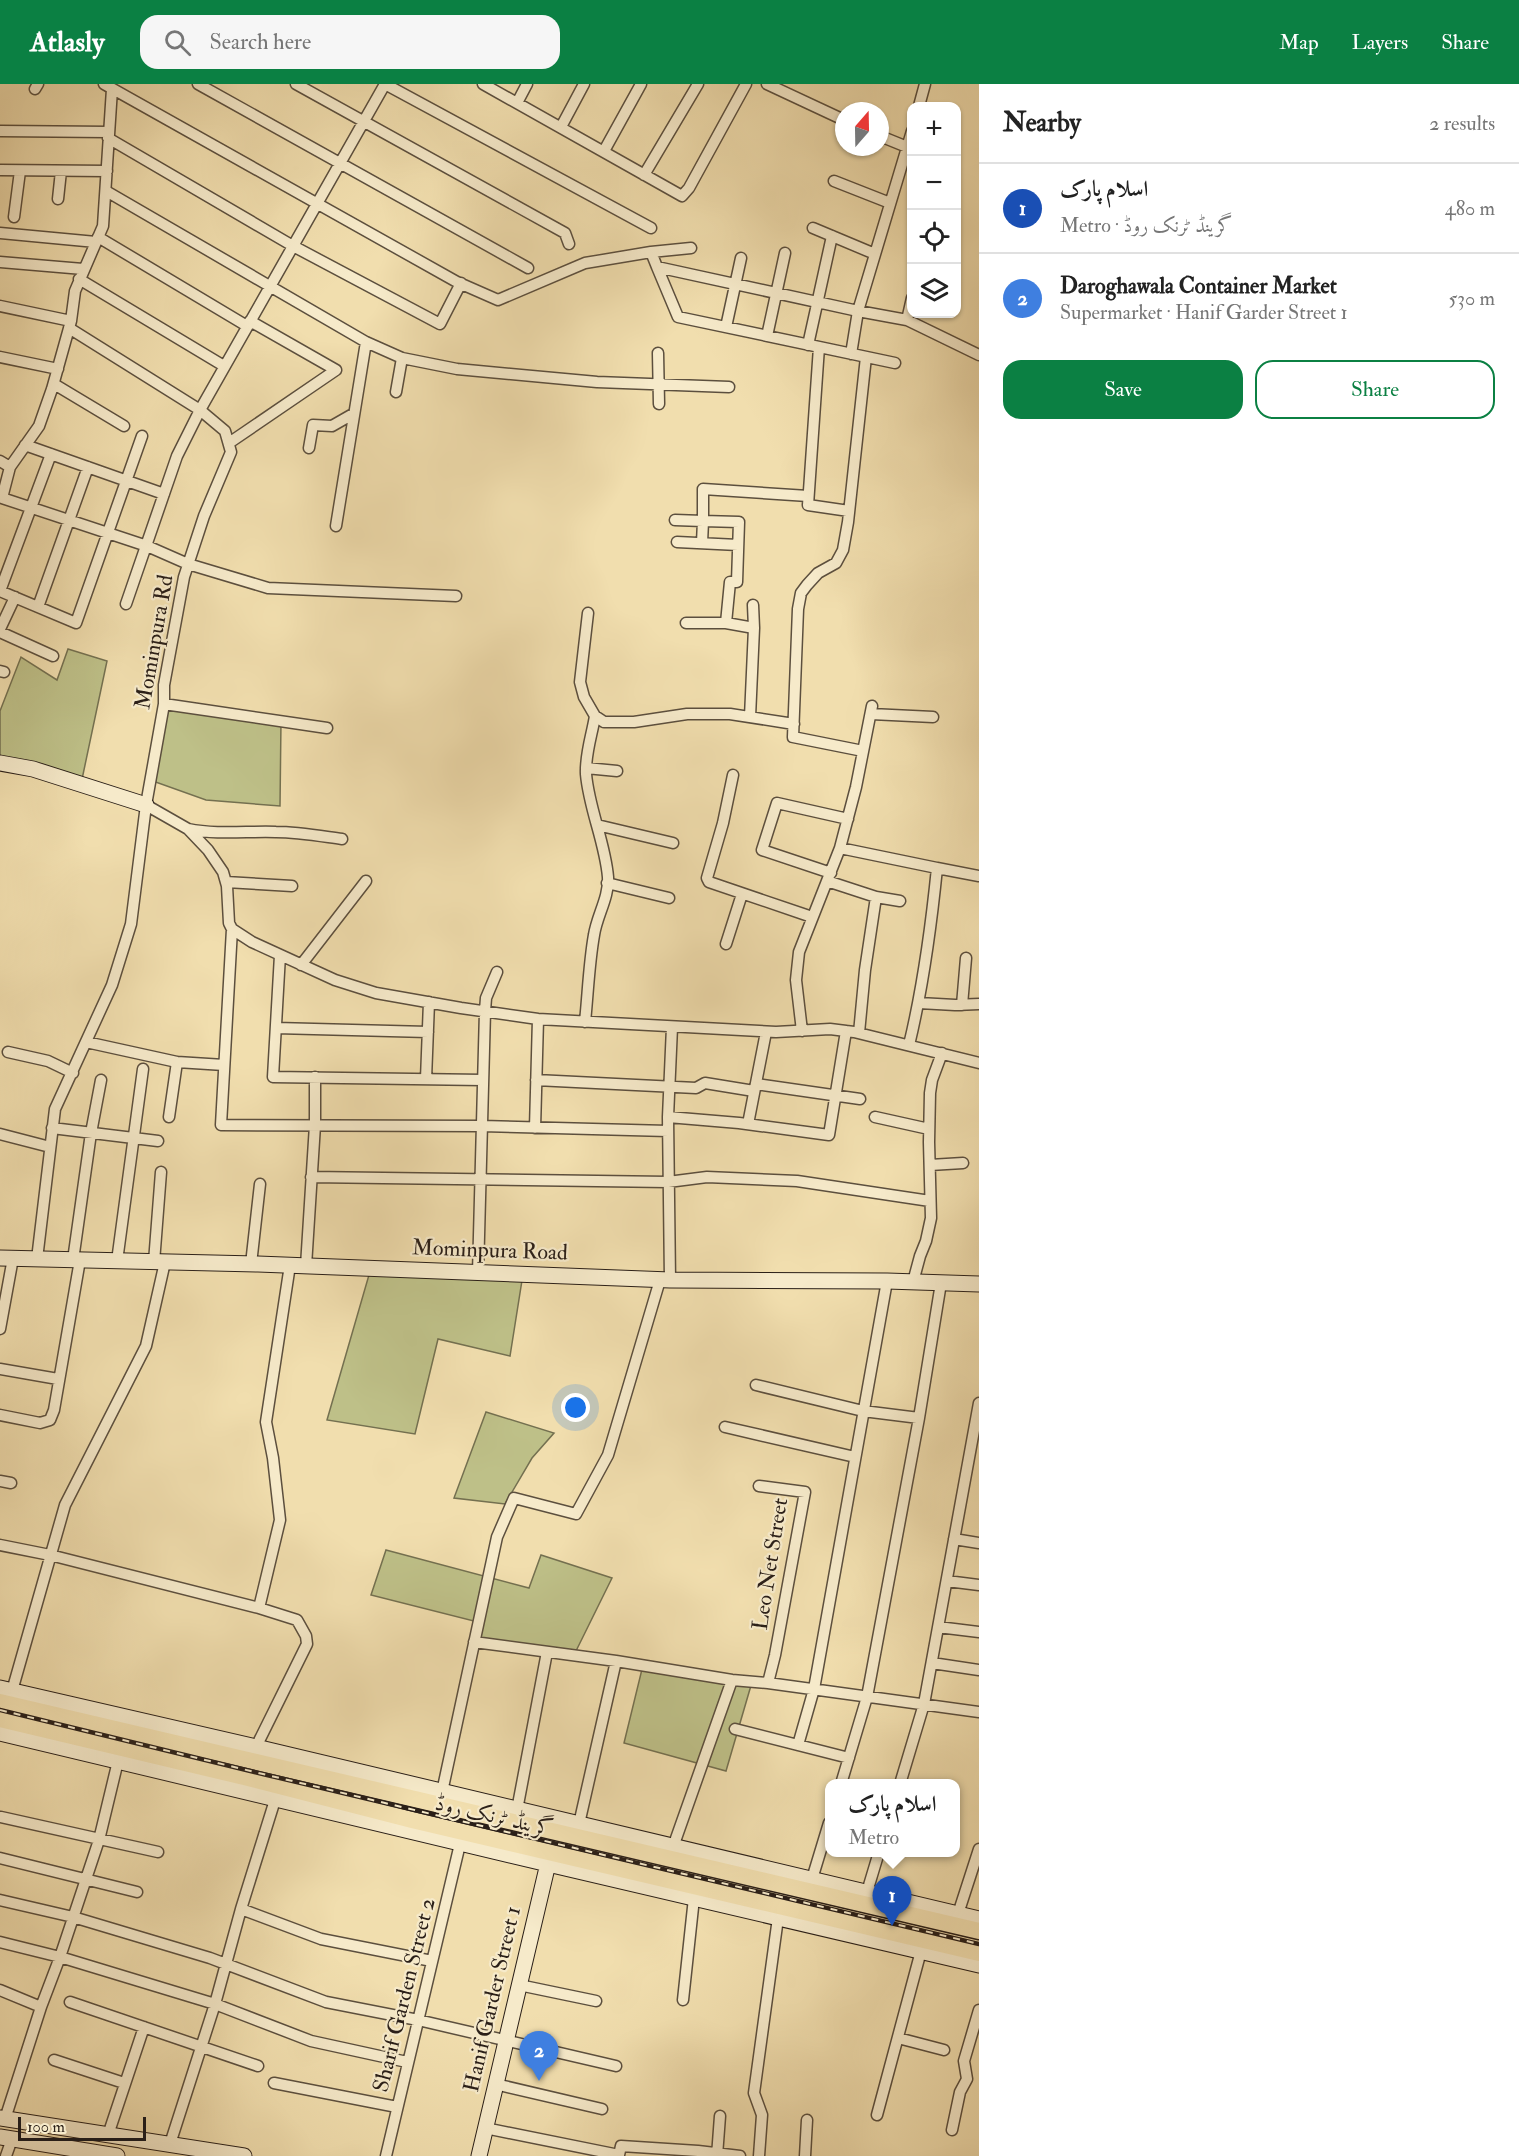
<!DOCTYPE html>
<html lang="en">
<head>
<meta charset="utf-8">
<style>
	body { margin:0; font-family:"IM FELL Double Pica",Amiri,serif; background:#f6f6f6; color:#222 }
	.controls { position:absolute; right:18px; top:18px; display:grid; overflow:hidden; border-radius:12px; box-shadow:0 2px 4px #0004 }
	.controls button { width:54px; height:54px; display:grid; place-items:center; padding:0; border:0; border-bottom:2px solid #e0e0e0; background:#fff; color:#222; font:30px sans-serif }
	.compass { position:absolute; left:835px; top:18px; width:54px; height:54px; border-radius:50%; background:#fff; box-shadow:0 2px 4px #0004; rotate:20deg }
	.scale { position:absolute; left:18px; bottom:15px; width:128px; box-sizing:border-box; padding-left:6px; border:3px solid #2a1f18; border-top:0; font-size:16px; line-height:21px; white-space:nowrap; color:#2a1f18; -webkit-text-stroke:4px #f6eaca; paint-order:stroke }
	.you { position:absolute; left:576px; top:1324px; width:21px; height:21px; margin:-15px; border:4px solid #fff; border-radius:50%; background:#1a73e8; box-shadow:0 0 0 9px #1a73e833 }
	.badge { display:grid; place-items:center; width:39px; height:39px; border-radius:50%; background:#0b8043; color:#fff; font-size:20px; font-weight:700 }
	.pin { position:absolute; translate:-50% -50px; filter:drop-shadow(0 2px 3px #0008) }
	.pin::after { content:''; position:absolute; top:32px; width:21px; height:18px; background:inherit; clip-path:polygon(0 0,100% 0,50% 100%) }
	.popup { position:absolute; left:825px; top:1695px; width:135px; height:78px; box-sizing:border-box; display:grid; place-content:center; border-radius:12px; background:#fff; filter:drop-shadow(0 2px 4px #0005); font-size:20px; white-space:nowrap; color:#767676 }
	.popup b { font-size:22px; color:#222 }
	.popup::after { content:''; position:absolute; left:50%; top:100%; margin-left:-12px; border:12px solid transparent; border-top-color:#fff }
	.list { margin:0; padding:0; list-style:none }
	h2 { display:flex; justify-content:space-between; align-items:center; height:78px; margin:0; padding:0 24px; font-size:26px }
	h2 small { font-size:20px; font-weight:400; color:#767676 }
	.list li { display:grid; grid-template-columns:39px 1fr auto; gap:18px; align-items:center; box-sizing:border-box; height:90px; padding:0 24px; border-top:2px solid #e0e0e0 }
	.list b { display:block; font-size:22px; white-space:nowrap }
	.list p { margin:0; font-size:20px; white-space:nowrap; color:#767676 }
	.list em { font-size:20px; font-style:normal; color:#767676 }
	.actions { display:flex; gap:12px; padding:18px 24px }
	.actions a { flex:1; padding:14px 0; border:2px solid #0b8043; border-radius:18px; text-align:center; font-size:21px; color:#0b8043 }
	.actions .main { background:#0b8043; color:#fff }
	.icon { flex:none; width:33px; height:33px; fill:none; stroke:currentColor; stroke-width:2; stroke-linecap:round; stroke-linejoin:round }
	.map { position:relative; flex:none; width:979px; height:2072px; overflow:hidden }
	header { display:flex; align-items:center; gap:36px; box-sizing:border-box; height:84px; padding:0 30px; background:#0b8043; color:#fff }
	header strong { font-size:28px }
	nav { display:flex; gap:33px; margin-inline-start:auto; font-size:21px }
	.search { width:420px; height:54px; background:#f6f6f6; display:flex; align-items:center; gap:15px; box-sizing:border-box; padding:0 21px; border-radius:18px; color:#767676; font-size:22px }
	main { display:flex }
	aside { flex:1; background:#fff }
	.map>svg:first-child { display:block }
	.green { fill:#bec088; stroke:#747050; stroke-width:1.5 }
	.lines { fill:none; stroke-linecap:round; stroke-linejoin:round }
	.street-casing { stroke:#5c4f3e; stroke-width:13 }
	.secondary-casing { stroke:#2a1f18; stroke-width:17 }
	.primary-casing { stroke:#2a1f18; stroke-width:19 }
	.street { stroke:#f6eaca; stroke-width:10 }
	.secondary { stroke:#f6eaca; stroke-width:15 }
	.primary { stroke:#f1deae; stroke-width:16 }
	.rail-casing { stroke:#2a1f18; stroke-width:4.5 }
	.rail { stroke:#f6eaca; stroke-width:2; stroke-dasharray:7; stroke-linecap:butt }
	.labels { text-anchor:middle; dominant-baseline:central; stroke-width:4.5; stroke-linejoin:round; paint-order:stroke }
	.street-label { font-size:22px; fill:#2a1f18; stroke:#f6eaca }
</style>
</head>
<body>
<header>
<strong>Atlasly</strong>
<div class="search"><svg class="icon" aria-label="search" viewBox="0 0 24 24"><circle cx="10" cy="10" r="6"/><path d="M15 15l6 6"/></svg>Search here</div>
<nav><a>Map</a><a>Layers</a><a>Share</a></nav>
</header>
<main>
<div class="map">
<svg width="979" height="2072" viewBox="0 0 979 2072">
	<rect width="100%" height="100%" fill="#f1deae"/>
	<filter id="stains"><feTurbulence type="fractalNoise" baseFrequency=".00333" numOctaves="4"/><feColorMatrix values="0 0 0 0 .2 0 0 0 0 .09 0 0 0 0 .02 0 0 0 .5 -.17"/></filter>
	<radialGradient id="worn" r=".72"><stop offset=".6" stop-color="#630" stop-opacity="0"/><stop offset="1" stop-color="#630" stop-opacity=".3"/></radialGradient>
	<path class="green" d="M 68,565 L 107,577 L 81,700 L 0,679 L 0,627 L 21,573 L 57,596 Z
		M 164,620 L 281,637 L 280,722 L 206,716 L 150,696 Z
		M 371,1184 L 523,1190 L 510,1272 L 438,1255 L 415,1350 L 327,1336 Z
		M 486,1328 L 554,1349 L 532,1374 L 505,1420 L 454,1414 Z
		M 386,1466 L 529,1504 L 541,1471 L 612,1494 L 574,1571 L 474,1558 L 478,1538 L 371,1511 Z
		M 643,1581 L 752,1598 L 726,1687 L 624,1659 Z"/>
	<g class="lines">
		<defs>
			<path id="street" d="M 104,0 L 457,198 L 498,216 L 585,179 L 651,168 L 657,183 L 858,227 L 912,47
				M 198,0 L 528,184
				M 296,0 L 565,149 L 569,160
				M 385,0 L 651,144
				M 483,0 L 682,112 L 689,104 L 746,0
				M 767,0 L 844,36
				M 35,5 L 38,0
				M 517,19 L 527,0
				M 919,22 L 925,0
				M 561,43 L 584,0
				M 0,47 L 109,48
				M 880,52 L 912,65
				M 108,54 L 293,162 L 440,240 L 461,199
				M 604,67 L 641,0
				M 0,86 L 107,87
				M 644,91 L 698,0
				M 834,97 L 890,119
				M 106,107 L 366,258 L 402,274 L 457,285 L 597,298 L 729,303
				M 58,115 L 61,87
				M 14,133 L 20,87
				M 813,144 L 875,170
				M 0,149 L 96,158
				M 98,153 L 247,242
				M 651,168 L 691,164
				M 0,178 L 83,185
				M 657,183 L 678,233 L 895,279
				M 79,195 L 224,282
				M 0,222 L 71,237
				M 907,236 L 912,214
				M 726,243 L 741,174
				M 69,244 L 200,326 L 177,372 L 126,520
				M 767,252 L 785,169
				M 808,261 L 832,152
				M 819,263 L 808,421 L 849,427
				M 658,269 L 659,320
				M 851,270 L 858,227 L 907,236 L 979,271
				M 0,273 L 58,285
				M 54,300 L 124,342
				M 396,308 L 402,274
				M 229,359 L 336,286 L 250,237
				M 25,361 L 164,410
				M 309,364 L 313,341 L 332,342 L 353,330
				M 0,377 L 10,383 L 2,414 L 147,462 L 188,480 L 268,504 L 456,512
				M 10,383 L 39,342 L 52,305 L 71,237 L 75,207 L 103,142 L 112,5
				M 675,436 L 703,437 L 702,459
				M 336,442 L 366,258
				M 677,458 L 738,461
				M 0,507 L 76,539 L 142,352
				M 0,507 L 51,370
				M 38,523 L 88,383
				M 686,539 L 726,539 L 754,544
				M 726,539 L 730,498 L 737,498 L 739,438 L 703,437 L 703,405 L 808,412
				M 0,545 L 15,513
				M 0,548 L 53,572
				M 0,587 L 4,588
				M 164,620 L 327,644
				M 871,630 L 933,633
				M 595,632 L 604,638 L 634,638 L 687,630 L 730,630 L 794,640
				M 750,633 L 754,544 L 753,521
				M 863,667 L 793,653 L 798,525 L 801,509 L 807,501 L 818,489 L 836,479 L 843,466 L 848,438 L 866,273
				M 586,684 L 617,687
				M 733,691 L 723,739 L 707,794 L 709,798 L 812,833
				M 146,721 L 188,745 L 208,766 L 223,788 L 227,802 L 229,839 L 232,845 L 252,858 L 335,896 L 376,909 L 461,924 L 538,935 L 776,948 L 830,945 L 854,948 L 979,979
				M 597,741 L 673,759
				M 188,745 C 218,751 246,747 276,748 C 298,748 320,752 342,755
				M 840,764 L 937,784 C 931,844 923,903 909,961
				M 937,784 L 979,792
				M 831,789 L 762,766 L 777,719 L 848,735
				M 827,797 L 876,813 L 865,886 L 859,949
				M 226,798 L 292,802
				M 607,799 L 669,814
				M 876,813 L 900,817
				M 232,845 L 221,1041 L 482,1042 L 668,1047
				M 726,860 L 742,810
				M 280,871 L 273,993 L 483,996
				M 301,881 L 366,797
				M 919,919 L 955,921 L 979,920
				M 962,921 L 966,874
				M 585,938 C 588,909 589,879 594,851 C 597,831 609,814 608,793 C 605,758 589,725 586,690 C 585,670 592,651 595,632 L 584,613 L 580,598 L 588,529
				M 276,944 L 428,948
				M 802,947 L 796,896 L 799,868 L 840,764 L 856,703 L 872,622
				M 86,958 L 177,978 L 224,981
				M 8,968 L 48,977 L 73,989
				M 426,995 L 429,918
				M 536,996 L 696,1004 L 705,999 L 754,1007
				M 756,1000 L 860,1015
				M 169,1033 L 177,978
				M 668,1033 L 739,1039 L 829,1051 L 846,947
				M 875,1033 L 929,1045
				M 748,1040 L 766,948
				M 52,1044 L 158,1057
				M 535,1044 L 538,935
				M 0,1050 L 50,1063
				M 930,1081 L 963,1079
				M 311,1093 L 668,1098 L 707,1093 L 797,1097 L 930,1117
				M 37,1175 L 55,1025 L 112,901 L 131,840 L 146,721 L 164,620 L 164,601 L 184,493 L 204,432 L 231,368 L 225,347 L 200,326 L 385,0
				M 73,1176 L 91,1049 L 101,996
				M 117,1177 L 143,985
				M 154,1178 L 161,1088
				M 251,1180 L 260,1100
				M 306,1182 L 315,1041 L 315,993
				M 478,1189 L 485,927 L 486,914 L 497,888
				M 670,1196 L 668,1033 L 672,943
				M 913,1198 L 920,1172 L 926,1157 L 931,1134 L 929,1058 L 930,1009 L 932,996 L 942,969
				M 0,1245 L 13,1174
				M 0,1285 L 58,1295
				M 756,1301 L 863,1327 L 919,1334
				M 0,1331 L 40,1339 L 50,1336 L 54,1326 L 80,1176
				M 725,1343 L 855,1373
				M 0,1397 L 11,1399
				M 759,1402 L 805,1408 L 775,1571 L 768,1599
				M 954,1455 L 979,1459
				M 0,1461 L 50,1471 L 259,1524 L 297,1536 L 306,1552 L 307,1560 L 256,1663
				M 947,1497 L 979,1501
				M 259,1524 L 280,1436 L 273,1374 L 266,1338 L 290,1181
				M 938,1543 L 979,1548
				M 474,1558 L 616,1577 L 732,1596 L 768,1599 L 979,1628
				M 932,1579 L 979,1586
				M 12,1607 L 65,1421 L 146,1262 L 165,1178
				M 735,1645 L 849,1674
				M 798,1661 L 814,1605 L 887,1197
				M 841,1700 L 867,1613 L 919,1334 L 941,1199
				M 900,1700 L 924,1620 L 979,1319
				M 442,1708 L 497,1453 L 514,1414 L 576,1430 L 608,1371 L 660,1196
				M 517,1726 L 547,1568
				M 1,1733 L 158,1768
				M 579,1740 L 616,1577
				M 673,1763 L 732,1596
				M 0,1774 L 137,1808
				M 812,1795 L 829,1739
				M 867,1808 L 879,1768
				M 0,1816 L 73,1833 L 210,1874 L 326,1918 L 418,1936 L 616,1982
				M 241,1825 L 321,1855 L 432,1877
				M 958,1830 L 979,1765
				M 0,1858 L 60,1873 L 215,1920 L 311,1957 L 407,1978
				M 519,1901 L 596,1917
				M 0,1906 L 41,1923
				M 683,1916 L 694,1814
				M 70,1918 L 258,1982
				M 898,1954 L 944,1966
				M 54,1976 L 124,1999
				M 274,1999 L 397,2023
				M 495,2000 L 602,2025
				M 877,2031 L 921,1867
				M 5,2035 L 41,1923 L 60,1873 L 99,1756 L 118,1677
				M 485,2044 L 619,2071 L 621,2062 L 698,2067 L 740,2072
				M 952,2046 L 960,2008 L 967,1995 L 964,1977 L 979,1926
				M 108,2051 L 144,1943
				M 170,2060 L 215,1920 L 241,1825 L 275,1716
				M 6,2072 L 12,2055
				M 386,2072 L 460,1760
				M 717,2072 L 720,2032
				M 759,2072 L 762,2031 L 754,2009 L 778,1834
				M 805,2072 L 807,2036"/>
			<path id="secondary" d="M 0,679 L 33,685 L 146,721
				M 0,1174 L 258,1180 L 670,1196 L 887,1197 L 979,1200
				M 0,1604 L 256,1663 L 979,1835
				M 0,1649 L 548,1780 L 979,1881
				M 0,2034 L 244,2072
				M 0,2053 L 117,2072
				M 479,2072 L 550,1771"/>
			<path id="primary" d="M 0,1618 L 979,1847
				M 0,1635 L 244,1693 L 412,1736 L 979,1869"/>
		</defs>
		<use href="#street" class="street-casing"/>
		<use href="#secondary" class="secondary-casing"/>
		<use href="#primary" class="primary-casing"/>
		<use href="#street" class="street"/>
		<use href="#secondary" class="secondary"/>
		<use href="#primary" class="primary"/>
		<defs>
			<path id="rail" d="M 0,1626 L 267,1691 L 979,1860"/>
		</defs>
		<use href="#rail" class="rail-casing"/>
		<use href="#rail" class="rail"/>
	</g>
	<g class="labels">
		<g class="street-label">
			<text transform="translate(154 558) rotate(-80)">Mominpura Rd</text>
			<text transform="translate(490 1166) rotate(2)">Mominpura Road</text>
			<text transform="translate(770 1480) rotate(-81)">Leo Net Street</text>
			<text transform="translate(494 1732) rotate(13)">گرینڈ ٹرنک روڈ</text>
			<text transform="translate(404 1911) rotate(-76)">Sharif Garden Street 2</text>
			<text transform="translate(492 1915) rotate(-77)">Hanif Garder Street 1</text>
		</g>
	</g>
	<rect width="100%" height="100%" filter="url(#stains)"/>
	<rect width="100%" height="100%" fill="url(#worn)"/>
</svg>
<div class="controls">
<button>+</button>
<button>−</button>
<button><svg class="icon" aria-label="locate" viewBox="0 0 24 24"><circle cx="12" cy="12" r="6"/><path d="M12 2v4M12 18v4M2 12h4M18 12h4"/></svg></button>
<button><svg class="icon" aria-label="layers" viewBox="0 0 24 24"><path d="M12 4l9 5-9 5-9-5zM3 14l9 5 9-5"/></svg></button>
</div>
<svg class="compass" viewBox="-18 -18 36 36"><path d="M0-13l5 13h-10z" fill="#e53935"/><path d="M0 13l5-13h-10z" fill="#767676"/></svg>
<div class="scale">100 m</div>
<div class="you"></div>
<div class="pin badge" style="left:892px;top:1842px;background:#1a4fb4">1</div>
<div class="popup"><b>اسلام پارک</b>Metro</div>
<div class="pin badge" style="left:539px;top:1997px;background:#3f7fe0">2</div>
</div>
<aside>
<h2>Nearby<small>2 results</small></h2>
<ul class="list">
<li><span class="badge" style="background:#1a4fb4">1</span><div><b>اسلام پارک</b><p>Metro · گرینڈ ٹرنک روڈ</p></div><em>480 m</em></li>
<li><span class="badge" style="background:#3f7fe0">2</span><div><b>Daroghawala Container Market</b><p>Supermarket · Hanif Garder Street 1</p></div><em>530 m</em></li>
</ul>
<div class="actions"><a class="main">Save</a><a>Share</a></div>
</aside>
</main>
</body>
</html>
